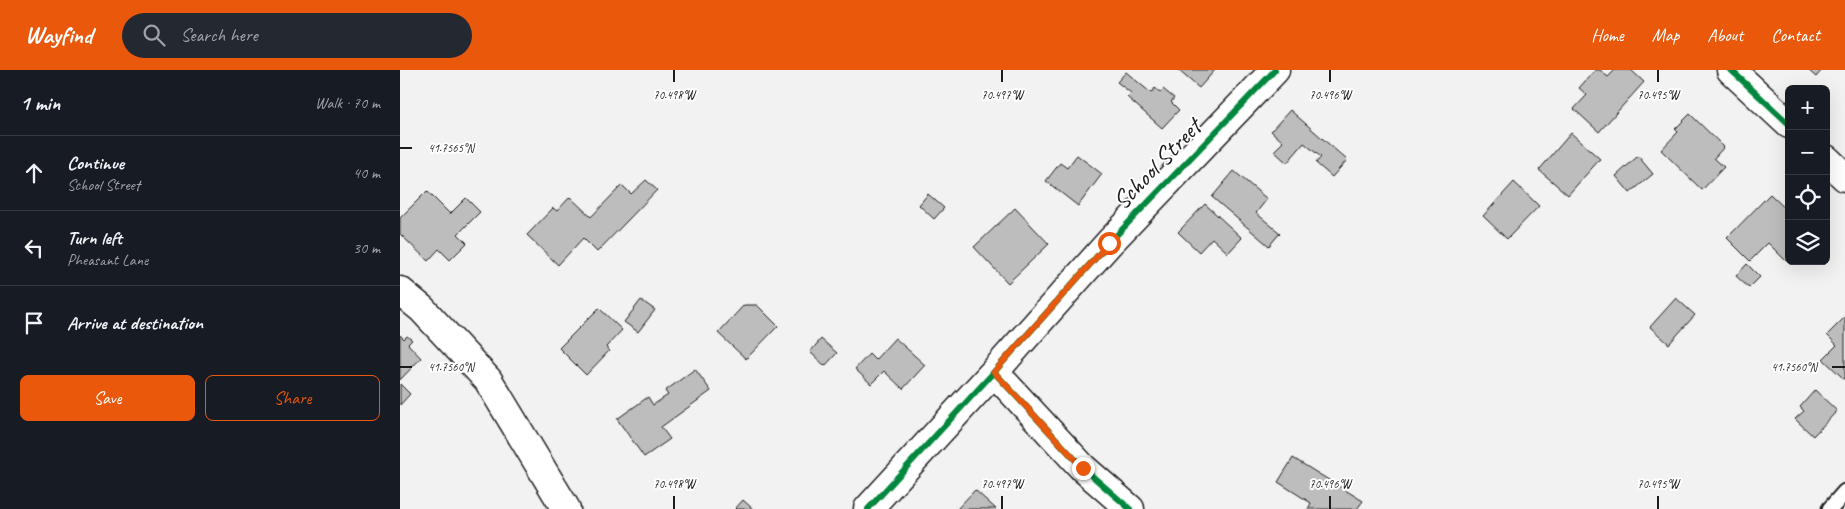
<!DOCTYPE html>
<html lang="en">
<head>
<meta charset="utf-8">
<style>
	body { margin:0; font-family:Caveat,sans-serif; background:#242831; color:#f1f3f6 }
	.controls { position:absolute; right:15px; top:15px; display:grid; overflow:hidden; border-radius:8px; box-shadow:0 5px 20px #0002 }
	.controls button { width:45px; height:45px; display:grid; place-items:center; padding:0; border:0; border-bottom:1px solid #363941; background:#171b24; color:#f1f3f6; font:25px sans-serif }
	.stop { position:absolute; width:15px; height:15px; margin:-11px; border:4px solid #ea580c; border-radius:50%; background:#fff }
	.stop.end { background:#ea580c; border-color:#fff; box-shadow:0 1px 5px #0008 }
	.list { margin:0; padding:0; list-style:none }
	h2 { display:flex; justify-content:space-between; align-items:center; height:65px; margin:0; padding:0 20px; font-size:21px }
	h2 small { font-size:16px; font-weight:400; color:#9ea1a6 }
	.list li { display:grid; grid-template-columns:32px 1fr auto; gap:15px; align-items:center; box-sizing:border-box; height:75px; padding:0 20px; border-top:1px solid #363941 }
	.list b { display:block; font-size:19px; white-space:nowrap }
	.list p { margin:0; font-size:16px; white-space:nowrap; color:#9ea1a6 }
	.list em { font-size:16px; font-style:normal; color:#9ea1a6 }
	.actions { display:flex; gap:10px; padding:15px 20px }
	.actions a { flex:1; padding:11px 0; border:1px solid #ea580c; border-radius:8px; text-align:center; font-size:18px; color:#ea580c }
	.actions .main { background:#ea580c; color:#fff }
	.icon { flex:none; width:28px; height:28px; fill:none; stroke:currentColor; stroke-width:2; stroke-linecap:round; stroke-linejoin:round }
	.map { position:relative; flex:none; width:1445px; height:439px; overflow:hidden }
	header { display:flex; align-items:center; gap:30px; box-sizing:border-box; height:70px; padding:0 25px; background:#ea580c; color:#fff }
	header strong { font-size:24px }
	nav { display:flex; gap:28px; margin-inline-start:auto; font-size:18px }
	.search { width:350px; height:45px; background:#242831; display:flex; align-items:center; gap:12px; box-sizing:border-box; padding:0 18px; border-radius:28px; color:#9ea1a6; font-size:19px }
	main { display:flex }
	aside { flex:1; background:#171b24 }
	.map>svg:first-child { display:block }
	.building { fill:#bdbdbd; stroke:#1c1c1c }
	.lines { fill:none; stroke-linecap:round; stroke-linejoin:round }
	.lane-casing { stroke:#1c1c1c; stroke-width:19 }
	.street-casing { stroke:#1c1c1c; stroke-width:31 }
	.secondary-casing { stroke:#1c1c1c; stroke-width:31 }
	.lane { stroke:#fff; stroke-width:15 }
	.street { stroke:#fff; stroke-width:28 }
	.secondary { stroke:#fff; stroke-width:28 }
	.cycleway-casing { stroke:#fff; stroke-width:9 }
	.cycleway { stroke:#00873e; stroke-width:6 }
	.route { stroke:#ea580c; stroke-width:6 }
	.ticks { fill:none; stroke:#1c1c1c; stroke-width:2 }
	.labels { text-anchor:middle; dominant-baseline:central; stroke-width:4; stroke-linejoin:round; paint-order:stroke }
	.street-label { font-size:25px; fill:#1c1c1c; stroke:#fff }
	.ticks-label { font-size:12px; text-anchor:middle; fill:#1c1c1c; stroke:#fff; stroke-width:4; stroke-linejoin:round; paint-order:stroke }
</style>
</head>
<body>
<header>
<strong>Wayfind</strong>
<div class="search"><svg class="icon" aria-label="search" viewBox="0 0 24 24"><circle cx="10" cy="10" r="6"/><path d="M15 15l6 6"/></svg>Search here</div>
<nav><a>Home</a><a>Map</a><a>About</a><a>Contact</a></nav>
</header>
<main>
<aside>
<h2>1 min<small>Walk · 70 m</small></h2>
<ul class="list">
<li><svg class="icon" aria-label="ahead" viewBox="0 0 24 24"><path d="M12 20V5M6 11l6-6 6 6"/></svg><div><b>Continue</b><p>School Street</p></div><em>40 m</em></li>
<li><svg class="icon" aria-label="left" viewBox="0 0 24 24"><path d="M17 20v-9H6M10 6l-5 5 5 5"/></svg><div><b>Turn left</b><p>Pheasant Lane</p></div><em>30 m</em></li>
<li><svg class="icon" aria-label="arrive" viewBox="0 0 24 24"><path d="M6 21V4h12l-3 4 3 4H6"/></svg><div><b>Arrive at destination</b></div></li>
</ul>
<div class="actions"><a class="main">Save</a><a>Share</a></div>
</aside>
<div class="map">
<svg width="1445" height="439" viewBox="0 0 1445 439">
	<rect width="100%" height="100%" fill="#f2f2f2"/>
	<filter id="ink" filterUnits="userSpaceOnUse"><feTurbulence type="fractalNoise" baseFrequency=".02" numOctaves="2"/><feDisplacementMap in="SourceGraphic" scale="10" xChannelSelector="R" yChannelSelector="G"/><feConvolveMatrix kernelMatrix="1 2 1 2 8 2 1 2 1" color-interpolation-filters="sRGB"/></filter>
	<g filter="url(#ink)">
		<path class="building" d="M 778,0 L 815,0 L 799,18 Z
			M 1195,0 L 1200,0 L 1208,7 L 1215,0 L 1231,0 L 1244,12 L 1199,62 L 1174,39 L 1187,25 L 1179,18 Z
			M 1408,0 L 1422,0 L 1416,7 Z
			M 726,2 L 751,23 L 755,18 L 760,22 L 763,19 L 774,28 L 771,32 L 779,40 L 762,58 L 727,27 L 731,23 L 717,12 Z
			M 890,40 L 947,90 L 932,107 L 916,93 L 921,87 L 904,73 L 887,93 L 874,81 L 883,72 L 871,61 Z
			M 1290,44 L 1324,77 L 1314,88 L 1324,97 L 1302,120 L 1261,80 L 1278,62 L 1275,59 Z
			M 1171,63 L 1200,89 L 1168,125 L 1139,100 Z
			M 677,85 L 702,104 L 678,136 L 646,111 L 660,93 L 667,98 Z
			M 1238,86 L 1253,104 L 1230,123 L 1216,106 Z
			M 834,101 L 867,129 L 856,143 L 880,163 L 869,176 L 812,127 Z
			M 246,110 L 257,120 L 197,182 L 183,168 L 158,195 L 127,165 L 153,138 L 157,141 L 170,127 L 191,147 L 222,115 L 231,124 Z
			M 1114,112 L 1139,136 L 1107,169 L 1083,146 Z
			M 27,121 L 50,144 L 66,128 L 80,142 L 58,164 L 67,173 L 50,190 L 39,179 L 28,191 L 0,164 L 0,148 Z
			M 528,124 L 544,138 L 534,149 L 519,135 Z
			M 1370,124 L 1389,142 L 1389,188 L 1386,191 L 1368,173 L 1350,191 L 1327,168 Z
			M 805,134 L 842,168 L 828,183 L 812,168 L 799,182 L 778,162 Z
			M 615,138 L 649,174 L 608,213 L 574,177 Z
			M 1347,194 L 1360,207 L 1349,218 L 1336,206 Z
			M 1276,228 L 1295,245 L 1269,274 L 1250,257 Z
			M 241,230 L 255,240 L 238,262 L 224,252 Z
			M 344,235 L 357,235 L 378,256 L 346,289 L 318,263 Z
			M 199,238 L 222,260 L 206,277 L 209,281 L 186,305 L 159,278 Z
			M 1445,247 L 1445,310 L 1423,289 L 1437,275 L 1427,265 Z
			M 0,265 L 4,269 L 7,266 L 12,270 L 8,274 L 21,288 L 0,310 Z
			M 495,268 L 525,295 L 503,319 L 484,301 L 471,314 L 455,299 L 469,284 L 475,290 Z
			M 421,269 L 437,283 L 425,296 L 410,282 Z
			M 295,299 L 311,321 L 261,357 L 270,369 L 244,387 L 217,349 L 248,327 L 253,335 L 268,325 L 265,321 Z
			M 0,314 L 10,324 L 0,335 Z
			M 1415,320 L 1437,341 L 1413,366 L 1395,349 L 1404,341 L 1400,337 Z
			M 893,388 L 963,431 L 957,439 L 908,439 L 911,433 L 878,412 Z
			M 575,420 L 596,439 L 557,439 Z
			M 343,430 L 353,439 L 335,439 Z"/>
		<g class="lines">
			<defs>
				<path id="lane" d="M 1430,439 L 1445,422"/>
				<path id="street" d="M 1331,0 L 1389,54
					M 1426,89 L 1445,107
					M 594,302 L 683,398 L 730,439
					M 468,439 L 594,302 L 709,173 L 875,0"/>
				<path id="secondary" d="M 0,221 L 22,239 L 88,310 L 166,439"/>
			</defs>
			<use href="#lane" class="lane-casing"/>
			<use href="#street" class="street-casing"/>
			<use href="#secondary" class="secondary-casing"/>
			<use href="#lane" class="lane"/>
			<use href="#street" class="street"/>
			<use href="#secondary" class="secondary"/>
			<defs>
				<path id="cycleway" d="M 1331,0 L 1389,54
					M 594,302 L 683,398 L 730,439
					M 468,439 L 594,302 L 709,173 L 875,0"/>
			</defs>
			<use href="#cycleway" class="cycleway-casing"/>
			<use href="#cycleway" class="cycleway"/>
		</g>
	</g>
	<g class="lines" filter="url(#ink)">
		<path class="route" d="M 683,398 L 594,302 L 709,173"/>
	</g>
	<path class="ticks" d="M 274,0 L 274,12M 602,0 L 602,12M 930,0 L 930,12M 1258,0 L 1258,12M 0,78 L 12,78M 0,297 L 12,297M 1432,297 L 1445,297M 274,426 L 274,439M 602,426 L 602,439M 930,426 L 930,439M 1258,426 L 1258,439"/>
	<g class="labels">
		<g class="street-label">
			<text transform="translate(757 94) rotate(-46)">School Street</text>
		</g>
	</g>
	<g class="ticks-label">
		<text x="274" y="29">70.498°W</text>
		<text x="602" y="29">70.497°W</text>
		<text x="930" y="29">70.496°W</text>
		<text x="1258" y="29">70.495°W</text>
		<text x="51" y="82">41.7565°N</text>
		<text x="51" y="301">41.7560°N</text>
		<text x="1394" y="301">41.7560°N</text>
		<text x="274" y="418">70.498°W</text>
		<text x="602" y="418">70.497°W</text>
		<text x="930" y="418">70.496°W</text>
		<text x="1258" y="418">70.495°W</text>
	</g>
</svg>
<div class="controls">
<button>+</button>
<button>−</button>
<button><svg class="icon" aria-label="locate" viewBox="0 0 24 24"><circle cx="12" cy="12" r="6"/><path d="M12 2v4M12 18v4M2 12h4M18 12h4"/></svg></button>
<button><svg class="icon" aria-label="layers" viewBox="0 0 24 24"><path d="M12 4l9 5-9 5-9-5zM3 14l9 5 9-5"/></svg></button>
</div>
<div class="stop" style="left:709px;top:173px"></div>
<div class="stop end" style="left:683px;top:398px"></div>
</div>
</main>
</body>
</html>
